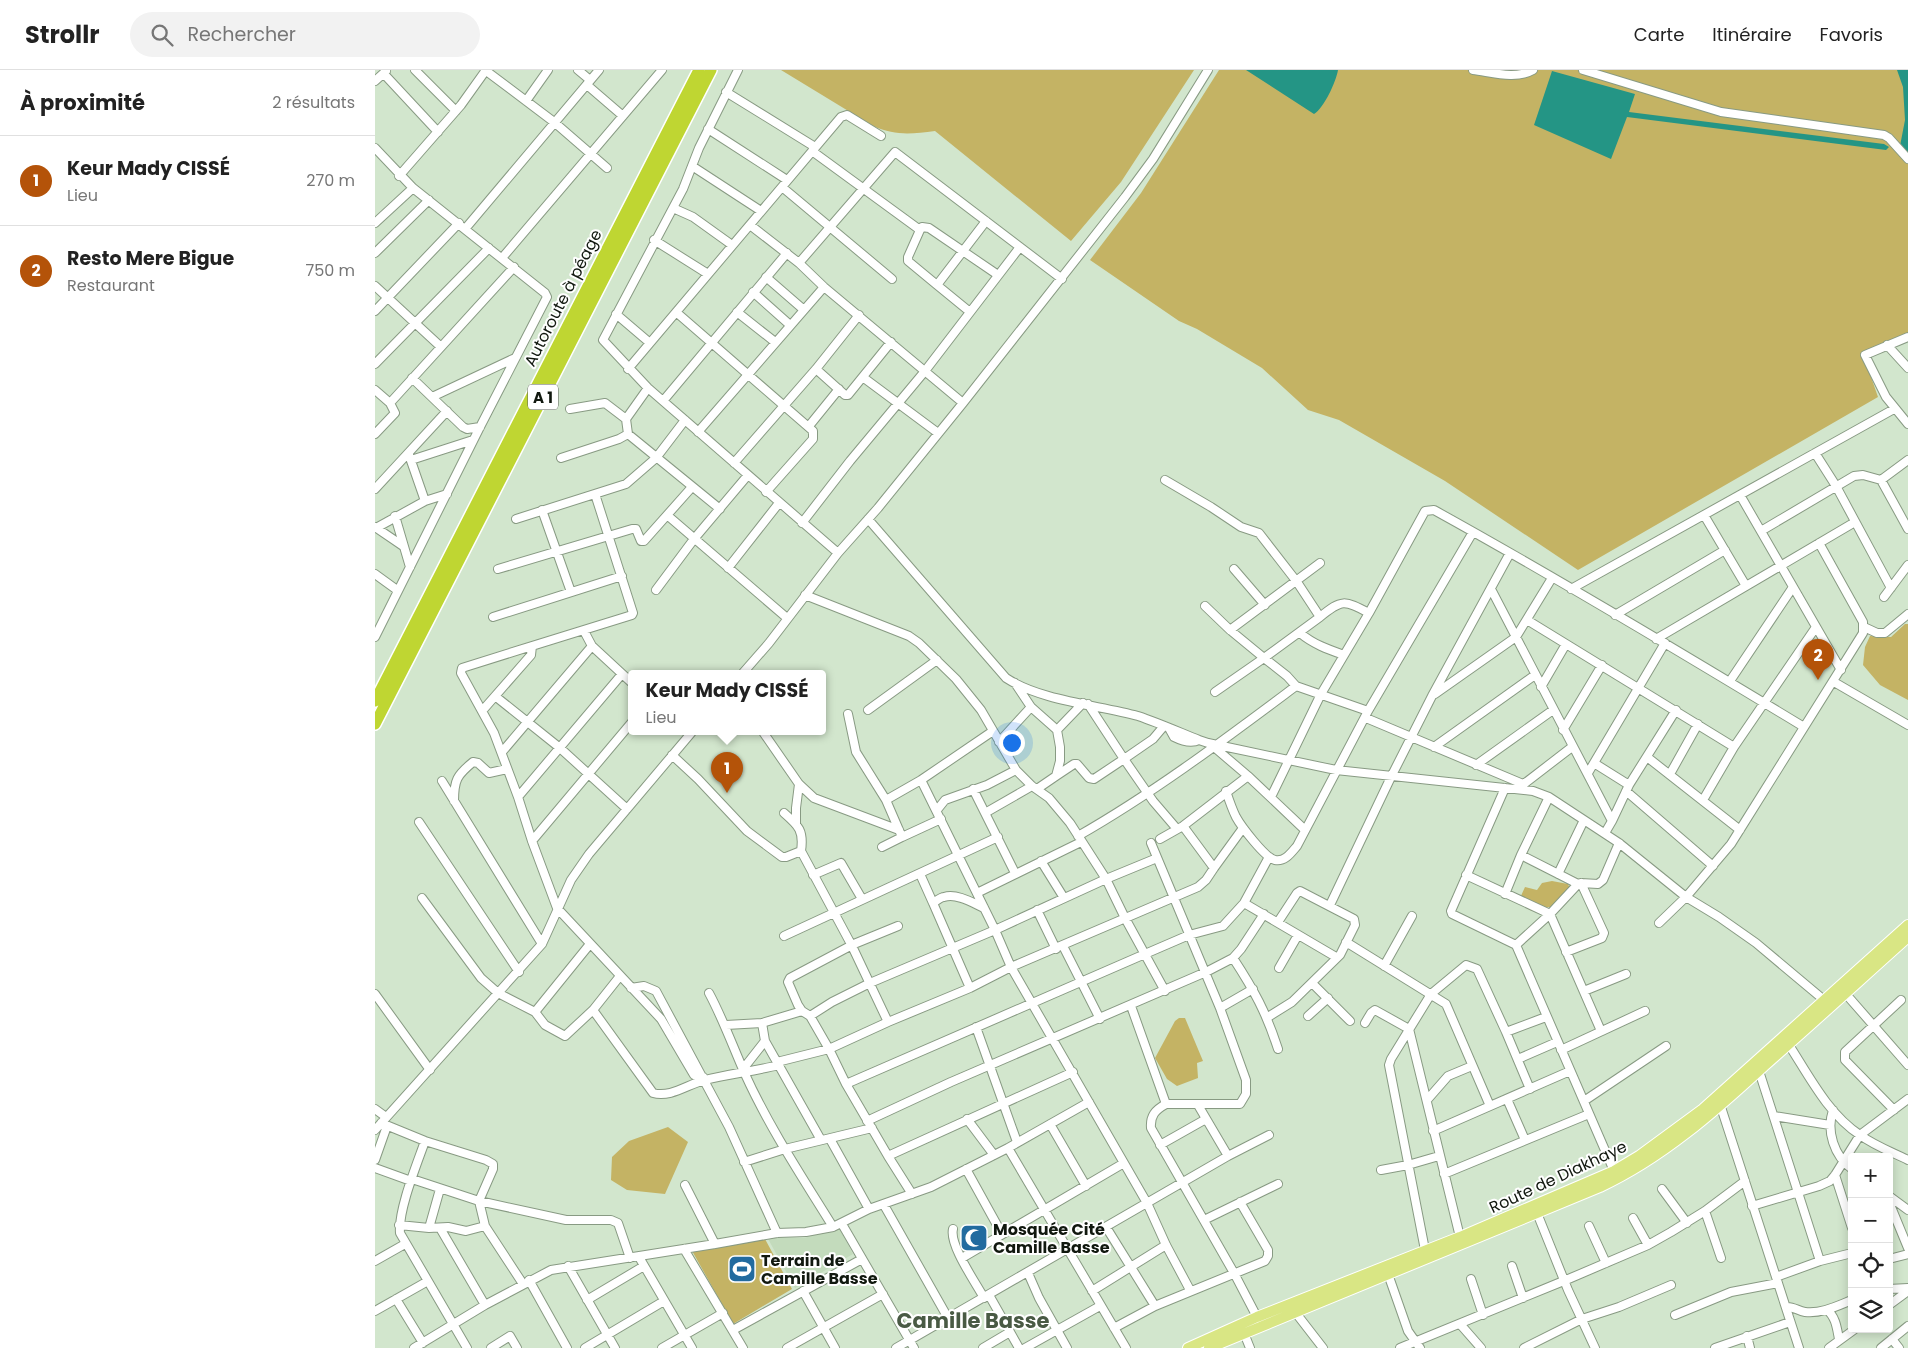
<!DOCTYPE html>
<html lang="fr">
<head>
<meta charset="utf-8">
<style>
	body { margin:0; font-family:Poppins,sans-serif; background:#f2f2f2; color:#222 }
	.controls { position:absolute; right:15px; bottom:15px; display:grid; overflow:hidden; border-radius:5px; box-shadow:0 2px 12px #0003 }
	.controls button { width:45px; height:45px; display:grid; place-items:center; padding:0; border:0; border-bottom:1px solid #e0e0e0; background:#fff; color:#222; font:25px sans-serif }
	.you { position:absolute; left:636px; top:672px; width:18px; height:18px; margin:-12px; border:4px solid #fff; border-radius:50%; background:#1a73e8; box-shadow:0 0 0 8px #1a73e833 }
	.badge { display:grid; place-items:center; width:32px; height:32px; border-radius:50%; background:#b45309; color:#fff; font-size:16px; font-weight:700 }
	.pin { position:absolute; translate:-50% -41px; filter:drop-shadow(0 1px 2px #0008) }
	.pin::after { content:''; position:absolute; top:26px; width:18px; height:15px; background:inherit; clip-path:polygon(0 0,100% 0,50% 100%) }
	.popup { position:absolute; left:253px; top:600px; width:198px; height:65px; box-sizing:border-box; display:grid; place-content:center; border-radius:5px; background:#fff; filter:drop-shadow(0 1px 4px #0005); font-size:16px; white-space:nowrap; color:#767676 }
	.popup b { font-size:19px; color:#222 }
	.popup::after { content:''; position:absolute; left:50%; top:100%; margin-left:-10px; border:10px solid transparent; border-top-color:#fff }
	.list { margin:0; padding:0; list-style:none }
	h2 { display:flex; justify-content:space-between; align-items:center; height:65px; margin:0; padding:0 20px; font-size:21px }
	h2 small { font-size:16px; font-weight:400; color:#767676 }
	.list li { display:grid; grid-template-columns:32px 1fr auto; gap:15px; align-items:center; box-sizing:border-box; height:90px; padding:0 20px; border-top:1px solid #e0e0e0 }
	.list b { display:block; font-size:19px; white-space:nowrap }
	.list p { margin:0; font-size:16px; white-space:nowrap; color:#767676 }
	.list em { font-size:16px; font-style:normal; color:#767676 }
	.icon { flex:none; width:28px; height:28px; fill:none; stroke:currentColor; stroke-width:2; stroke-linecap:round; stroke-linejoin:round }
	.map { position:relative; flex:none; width:1533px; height:1278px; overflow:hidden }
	header { display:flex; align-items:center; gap:30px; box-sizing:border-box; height:70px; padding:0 25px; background:#fff; border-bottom:1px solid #e0e0e0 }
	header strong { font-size:24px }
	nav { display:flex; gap:28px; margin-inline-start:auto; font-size:18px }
	.search { width:350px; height:45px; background:#f2f2f2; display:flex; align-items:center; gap:12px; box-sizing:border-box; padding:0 18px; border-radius:28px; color:#767676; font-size:19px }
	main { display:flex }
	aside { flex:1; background:#fff }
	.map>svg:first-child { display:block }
	.built { fill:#c3dbbc }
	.green { fill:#c4b364 }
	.water { fill:#249585 }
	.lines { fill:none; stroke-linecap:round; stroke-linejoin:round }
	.minor-casing { stroke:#889a83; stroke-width:10 }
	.major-casing { stroke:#fff; stroke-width:12 }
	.highway-casing { stroke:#fff; stroke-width:14 }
	.minor { stroke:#fff; stroke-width:8 }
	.major { stroke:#d9e684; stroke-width:10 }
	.highway { stroke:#bfd632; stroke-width:11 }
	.labels { text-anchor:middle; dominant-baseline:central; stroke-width:4; stroke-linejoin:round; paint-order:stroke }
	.shield { fill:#fff; stroke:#585d57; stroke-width:1 }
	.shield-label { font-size:15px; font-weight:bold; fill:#11180f }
	.street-label { font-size:16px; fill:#11180f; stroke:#fff }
	.poi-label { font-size:16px; font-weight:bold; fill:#11180f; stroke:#fff; text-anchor:start }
	.district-label { font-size:21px; font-weight:bold; fill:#495a44; stroke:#fff }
</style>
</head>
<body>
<header>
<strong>Strollr</strong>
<div class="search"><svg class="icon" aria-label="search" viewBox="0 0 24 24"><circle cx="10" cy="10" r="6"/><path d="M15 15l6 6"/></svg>Rechercher</div>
<nav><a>Carte</a><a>Itinéraire</a><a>Favoris</a></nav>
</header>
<main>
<aside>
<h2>À proximité<small>2 résultats</small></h2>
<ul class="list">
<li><span class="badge">1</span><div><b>Keur Mady CISSÉ</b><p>Lieu</p></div><em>270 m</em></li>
<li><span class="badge">2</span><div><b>Resto Mere Bigue</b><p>Restaurant</p></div><em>750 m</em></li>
</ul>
</aside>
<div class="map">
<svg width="1533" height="1278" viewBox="0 0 1533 1278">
	<rect width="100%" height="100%" fill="#d2e6cd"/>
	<path class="built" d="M 464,1158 L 478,1184 L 420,1218 L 392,1167 L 429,1168 Z"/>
	<path class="green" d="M 406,0 L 819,0 L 746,112 L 696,171 L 560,61 C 536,64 521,66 498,56 Z
		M 844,0 L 1533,0 L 1533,266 L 1488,284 L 1503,327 L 1203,500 L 1070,411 L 964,350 L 933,340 L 887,298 L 822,259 L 804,251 L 715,190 L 766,123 Z
		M 1530,554 L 1533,554 L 1533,630 L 1505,615 L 1488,595 L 1490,577 L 1495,566 L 1516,567 Z
		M 1177,811 L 1193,814 L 1197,824 L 1181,840 L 1174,837 L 1157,841 L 1146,835 L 1145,828 L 1150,817 L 1162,820 L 1167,813 Z
		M 804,948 L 810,948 L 828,991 L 822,993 L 823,1008 L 802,1016 L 792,1009 L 780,988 L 800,951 Z
		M 293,1057 L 313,1072 L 290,1124 L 252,1120 L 236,1110 L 237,1087 L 254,1071 Z
		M 390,1169 L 417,1219 L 358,1254 L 316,1179 Z"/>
	<path class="water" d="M 871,0 L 963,0 C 961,12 949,38 939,44 Z
		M 1522,0 L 1533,0 L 1533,83 L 1529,82 L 1525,76 L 1530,50 L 1528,17 Z
		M 1177,1 L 1260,24 L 1254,42 L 1509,74 L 1514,77 L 1511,80 L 1252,47 L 1236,89 L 1159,55 Z"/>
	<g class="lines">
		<defs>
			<path id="minor" d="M 40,0 L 81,41
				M 110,0 L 179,52 L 232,98
				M 203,0 L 215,10
				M 363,0 L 324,78 L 308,119 L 228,270 L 273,318 L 463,483
				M 1098,0 C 1116,2 1141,10 1158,0
				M 1208,0 L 1346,42 L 1509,65 L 1514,68 L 1533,89
				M 9,4 L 63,62
				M 0,11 L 11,1
				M 212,15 L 248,46
				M 351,22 L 440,77
				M 151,31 L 173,0
				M 333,59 L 412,110
				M 0,78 L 38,118 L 170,223 L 172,227 L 105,357 L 0,567
				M 437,81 L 545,160 L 547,157 L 554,158 L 623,205
				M 317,96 L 386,141
				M 24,106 L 86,35 L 111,0
				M 407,117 L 517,209
				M 298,138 L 318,147 L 357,175
				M 0,153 L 38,118
				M 375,155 L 424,193 L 449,217 L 588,333
				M 90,159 L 224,0
				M 545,160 L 533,187 L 533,191 L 562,215 L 611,151
				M 279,170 L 333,204
				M 0,183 L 54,130
				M 127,188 L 287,0
				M 424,193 L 520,82 L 687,209
				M 391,207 L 429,240
				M 562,215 L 595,242
				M 0,216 L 66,277
				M 378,222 L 415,255
				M 0,241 L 84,153
				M 301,242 L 438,361 L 438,369 L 391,422
				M 362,242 L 400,272
				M 241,244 L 275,273
				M 1533,267 L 1490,285 L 1511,327 L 1533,354
				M 1512,275 L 1533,298
				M 0,294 L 114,178
				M 253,299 L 466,47 L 472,45 L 506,66
				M 441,299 L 470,325 L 473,325 L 516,272
				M 37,308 L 88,357 L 92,359 L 105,357
				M 489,308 L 563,363
				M 273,318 L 251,349 L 253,364 L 345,439
				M 0,320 L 15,333 L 20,343 L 0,364
				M 57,327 L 140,288
				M 288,331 L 412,183
				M 15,333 L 139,197
				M 195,339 L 230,333 L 251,349
				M 434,356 L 464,319
				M 323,362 L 449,217
				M 1440,383 L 1461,416 L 1516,518
				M 34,385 L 50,431
				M 186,388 L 244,369 L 253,364
				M 36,390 L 98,370
				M 1533,390 L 1506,410 L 1533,459
				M 359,393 L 441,299 L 484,245
				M 790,410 L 836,437 L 866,457 L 884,463 L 922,512 L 945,547 L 889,588 L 912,606 L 921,616 L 993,641
				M 0,419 L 72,341
				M 1365,425 L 1466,600
				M 167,440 L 196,522
				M 292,445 L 412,548
				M 1329,445 L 1371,516
				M 20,446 L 35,497
				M 141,449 L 251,414 L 281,388 L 310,350
				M 493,449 L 631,608 C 666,631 723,635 763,646 C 784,653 804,662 824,670
				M 427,453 L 475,391 L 550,301 L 645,177
				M 0,457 L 28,476
				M 1,458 L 50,431 L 72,424
				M 1386,461 L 1479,406 L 1488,405 L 1506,410
				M 353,498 L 404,433
				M 123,499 L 257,459 L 261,459 L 266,471 L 269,471 L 317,417
				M 859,499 L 890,535
				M 0,504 L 22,520
				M 1116,519 L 1237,751 L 1230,763
				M 1196,519 L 1519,339
				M 281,520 L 319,469 L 373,405
				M 430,525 L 534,566 L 544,573 L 581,609 L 606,640 L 641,700 L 657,716 L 674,728 L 695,753 L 731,809 L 750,848 L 790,921
				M 1509,527 L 1533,495
				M 830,536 L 855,560 L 889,588 L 840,622
				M 1240,545 L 1350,480
				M 118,547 L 247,506
				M 945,547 C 967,529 969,530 994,543
				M 1152,550 L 1359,677
				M 1489,557 L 1502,563 L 1510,563 L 1533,544
				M 855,560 L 945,493
				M 209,561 L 217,576 L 257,613
				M 925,563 C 938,574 952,579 969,585
				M 1281,569 L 1480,452
				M 157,576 L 87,598 L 86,603 L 119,663 L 143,727 L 157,771 L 182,838 L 286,949 L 319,1005 L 328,1007
				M 367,604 L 394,573 L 463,483 L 503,438 L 588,333 L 750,127 L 778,89 L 833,0
				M 1355,611 L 1418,517
				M 1459,612 L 1533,655
				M 640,613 L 656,637 L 682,660 L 685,677 L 685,691 L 681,706 L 699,694 L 702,694 L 714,708 L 719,709 L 749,689 L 713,634
				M 1166,617 L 1191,574
				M 1060,624 L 1141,567 L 1177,508
				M 120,626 L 185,678 L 252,739
				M 493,640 L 562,590
				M 107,641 L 156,585 L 157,576 L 257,545 L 258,543 L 220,424
				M 473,644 L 481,682 L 511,730 L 527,767 L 566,749
				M 991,648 L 1148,714
				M 789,656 L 778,669 L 749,689 L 778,731 L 802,759
				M 794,658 L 799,667 C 807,671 816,674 824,670 L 833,673 L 961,700 L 1158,721 L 1174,727 L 1244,773 L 1311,827 L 1344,847 L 1381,873 L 1449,930
				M 682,660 L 708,633
				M 1188,660 L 1227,595
				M 388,662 L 424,714 L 439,728 L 524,760
				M 624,672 L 656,637
				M 839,677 L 873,706 L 930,760
				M 1059,677 L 1160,605
				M 127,682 L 217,576
				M 297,685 L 323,709 L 372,761 L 407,787 L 411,787 L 426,781
				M 1272,687 L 1365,760
				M 1219,693 L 1254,715
				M 1101,695 L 1178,640
				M 1213,703 L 1290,573
				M 1295,704 L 1323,654
				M 546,710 L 620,860 L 636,897 L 772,1133 L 791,1175 L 815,1220
				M 67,711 L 167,874
				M 1145,717 L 1197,677
				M 1130,718 L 1076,841 L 1077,844 L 1141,875 L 1239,1101
				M 598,719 L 640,803
				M 662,719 L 681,706
				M 851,721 C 854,730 857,739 861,747 C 866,756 890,788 900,790 C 910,792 916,783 922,776 L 993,641 L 1098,462
				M 1251,721 L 1338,796
				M 143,727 L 247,604
				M 896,727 L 946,624 L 994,543 L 1050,441 L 1059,440 C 1184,509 1307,583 1429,657
				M 511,730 L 546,710 L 618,661
				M 1328,730 L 1359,677 L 1441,557
				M 79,731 C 79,710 82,705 98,692 L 103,693 L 114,703 L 132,699
				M 562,740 L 570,730 L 612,715 L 641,700
				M 409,743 C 424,756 429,761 426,781 L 477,876 L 513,952
				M 610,743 L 657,716
				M 1237,751 L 1254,715 L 1301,640
				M 44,752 L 144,902
				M 421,754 L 421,738 L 424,714
				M 808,756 L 839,798 L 868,758
				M 703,766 C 780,722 850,669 921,616
				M 785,769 L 808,756 L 873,706
				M 157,771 L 257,652
				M 776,773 L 845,938
				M 507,777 L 527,767
				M 1146,785 L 1203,814
				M 666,791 L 689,828
				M 545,804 L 558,833 C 561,831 566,827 569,827 C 582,823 598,833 609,838
				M 1183,804 L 1209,750
				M 438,805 L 466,793 L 487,829
				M 1091,805 L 1175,844 L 1226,961
				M 602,823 L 706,772
				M 1130,824 L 1146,785 L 1174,727
				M 47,828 L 106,908 L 123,923 L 160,942 L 170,955 L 190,966 L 218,940 L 245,906
				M 558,833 L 595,918
				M 869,833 L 961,887
				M 955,835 L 1016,707 L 1057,626 L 1135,483
				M 662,840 L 681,879
				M 1284,853 L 1311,827 L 1356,774 L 1488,563 L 1488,552 L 1444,473
				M 523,856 L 479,874 L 415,908 L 413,912 L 423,935 L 427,941 L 435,946 L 454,979 L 471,1014 L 513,1086 L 537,1124
				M 409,866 L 623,767
				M 971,872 L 1071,934 L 1115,1036
				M 1141,875 L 1175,844 L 1203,814 L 1206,813 L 1223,814 L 1228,810 L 1244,773
				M 688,876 L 725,949
				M 1191,882 L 1227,868 L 1229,863 L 1206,813
				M 858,888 C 879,920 891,942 903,979
				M 1009,896 L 1037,846
				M 904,898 L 923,865
				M 937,913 L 975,951
				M 256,918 L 269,916 L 281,921 L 354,1057 L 402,1163
				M 878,919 L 845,938 L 871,1010 L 871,1024 L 865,1034 L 791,1034 C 780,1040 775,1046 776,1058 L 859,1203 L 882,1247
				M 1209,921 L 1251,904
				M 334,923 C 348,949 358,977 370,1004 C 394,1057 427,1107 458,1157
				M 1470,923 L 1533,995
				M 0,924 L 55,1000
				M 756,936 L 791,1034
				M 218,940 L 278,1023 C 296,1028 313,1014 330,1010 C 354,1004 380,1001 404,995
				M 160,942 L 215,874
				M 435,946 L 457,932 L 495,913 L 620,860 L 731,809 L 782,788
				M 933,946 L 953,928
				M 893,947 L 917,932 L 965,885 L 980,855 L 979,849 L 925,821 L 922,823 L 903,852
				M 387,953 L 390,971 L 446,1070
				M 990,953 L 996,943 L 1000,940 L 1034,959 L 1085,1167
				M 351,955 L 387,953 L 427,941
				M 601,957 L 642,1072
				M 1131,962 L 1171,947
				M 1414,975 C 1434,1006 1453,1044 1485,1065 C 1500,1076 1517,1082 1533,1090
				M 1186,980 L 1270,941
				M 1143,989 L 1182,972
				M 402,992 L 454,979 L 513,952 L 595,918 L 636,897 L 823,817 L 831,810 L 839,798
				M 368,999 L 390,971
				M 1384,1001 L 1445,1191
				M 471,1014 L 770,884 L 814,865 L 848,856 L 869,833 L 894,787
				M 1132,1029 L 1150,1070
				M 1052,1030 L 1073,1006 L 1097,996
				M 1209,1031 L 1291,976
				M 1344,1031 L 1424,1278
				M 823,1035 L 853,1086
				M 0,1039 L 11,1047
				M 1458,1040 C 1451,1061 1459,1086 1477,1099
				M 1519,1040 L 1470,990 L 1470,982 L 1526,930
				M 1399,1046 L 1455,1055
				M 592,1049 L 619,1085
				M 492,1051 L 576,1012 L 831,902 L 858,888 L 866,879 L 889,844
				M 6,1053 L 50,1071 L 111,1090 L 118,1094 L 118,1099 L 104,1131 L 110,1156 L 91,1161 L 73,1157 L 54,1158 L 24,1155
				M 675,1054 L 711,1116
				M 0,1060 L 167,874 L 196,810 L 214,784 L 317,662
				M 1058,1061 L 1195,1001
				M 455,1069 L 494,1139
				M 50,1071 C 42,1094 23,1140 25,1163 L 92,1278
				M 785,1075 L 831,1049
				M 633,1078 L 751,1278
				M 513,1086 L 698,1002
				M 0,1090 L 12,1056
				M 369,1092 L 410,1079 L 497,1058
				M 0,1098 L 36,1111
				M 591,1099 L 627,1164
				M 1006,1100 L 1033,1095 L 1064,1086
				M 1069,1104 L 1214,1044
				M 1460,1105 L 1477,1158
				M 37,1109 L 104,1131 L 191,1150 L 236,1150 L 243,1153 L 255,1188
				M 310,1115 L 340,1174
				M 1287,1119 L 1312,1153
				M 1514,1126 L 1533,1140
				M 1514,1132 L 1533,1178
				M 509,1135 L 573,1248
				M 1377,1136 L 1444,1116 L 1455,1111 L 1460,1105 L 1485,1065 L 1533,1029
				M 1330,1141 L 1346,1188
				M 1162,1143 L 1193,1220 L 1220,1278
				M 1258,1148 L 1273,1175
				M 829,1150 L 903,1114
				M 467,1154 L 539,1278
				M 110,1156 L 148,1214
				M 1214,1156 L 1231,1193
				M 731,1157 L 780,1236
				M 54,1158 L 65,1119
				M 65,1158 L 110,1235
				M 578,1159 C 574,1175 601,1213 609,1228
				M 309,1179 L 368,1278
				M 1050,1180 L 1014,995 L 1016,989 L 1056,924 L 1091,895 L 1102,899 L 1131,962 L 1155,1019
				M 264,1187 L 317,1278
				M 587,1188 L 749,1093
				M 1514,1189 L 1533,1184
				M 0,1191 L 30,1174
				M 193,1196 L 240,1278
				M 1137,1196 L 1148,1228
				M 653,1203 L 664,1228 L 692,1278
				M 1013,1204 L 1033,1261 L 1045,1278
				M 1401,1207 L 1445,1191 L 1477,1183
				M 1096,1209 L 1108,1245
				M 154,1210 L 192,1278
				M 1514,1219 L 1533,1218
				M 428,1221 L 460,1278
				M 717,1221 L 791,1175
				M 614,1225 L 644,1278
				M 21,1229 L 48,1273
				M 212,1230 L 269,1196
				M 1514,1235 L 1533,1221
				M 1411,1237 C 1418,1236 1423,1241 1430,1242 C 1446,1244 1462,1236 1477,1230
				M 917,1238 L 948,1278
				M 1452,1240 C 1461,1247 1462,1259 1464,1269
				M 0,1241 L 53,1211
				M 1300,1245 L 1356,1222 L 1403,1213
				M 1085,1254 L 1106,1278
				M 739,1258 L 780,1236 L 890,1191 L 893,1186 L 893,1180 L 865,1132
				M 358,1260 L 487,1189
				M 869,1263 L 875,1278
				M 1372,1266 L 1375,1278
				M 1517,1269 L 1524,1278
				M 39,1278 L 110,1235 L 176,1200 L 340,1174 L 402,1163 L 431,1162 L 458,1157 L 494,1139 L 556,1117 L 633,1078 L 714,1032
				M 116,1278 L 135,1266 L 142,1278
				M 210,1278 L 289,1231
				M 287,1278 L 348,1243
				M 412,1278 L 508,1224
				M 521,1278 L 853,1086 L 894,1065
				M 608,1278 L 635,1262
				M 650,1278 L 725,1236
				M 1025,1278 L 1191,1210 L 1273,1175 L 1296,1162 L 1330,1141 L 1370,1111
				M 1149,1278 L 1207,1249 L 1244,1237 L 1296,1215
				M 1340,1278 L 1415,1252
				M 1454,1278 L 1480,1259
				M 1506,1278 L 1533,1256"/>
			<path id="major" d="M 813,1278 L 882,1247 L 1085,1167 L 1239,1101 L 1264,1086 L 1328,1039 L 1533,855
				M 834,1278 L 1225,1117 C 1287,1088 1339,1042 1389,996 C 1438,953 1485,910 1533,867"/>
			<path id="highway" d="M 0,631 L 324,0
				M 0,654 L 336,0"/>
		</defs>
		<use href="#minor" class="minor-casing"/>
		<use href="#major" class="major-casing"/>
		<use href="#highway" class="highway-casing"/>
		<use href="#minor" class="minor"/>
		<use href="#major" class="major"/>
		<use href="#highway" class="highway"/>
	</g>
	<defs>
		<symbol id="mosque-square" viewBox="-11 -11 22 22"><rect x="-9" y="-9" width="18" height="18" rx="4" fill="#226b9f" stroke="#fff"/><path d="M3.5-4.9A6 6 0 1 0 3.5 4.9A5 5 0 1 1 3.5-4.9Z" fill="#fff"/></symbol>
		<symbol id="stadium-square" viewBox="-11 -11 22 22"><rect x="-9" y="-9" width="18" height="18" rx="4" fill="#226b9f" stroke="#fff"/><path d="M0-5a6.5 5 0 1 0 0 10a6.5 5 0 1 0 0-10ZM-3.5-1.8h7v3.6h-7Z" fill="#fff"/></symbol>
	</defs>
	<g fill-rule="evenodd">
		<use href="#mosque-square" x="583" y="1152" width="32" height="32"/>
		<use href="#stadium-square" x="351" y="1183" width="32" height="32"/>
	</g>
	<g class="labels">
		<rect class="shield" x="153" y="314.5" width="30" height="25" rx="4"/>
		<g class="shield-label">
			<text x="168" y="327">A 1</text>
		</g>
		<g class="street-label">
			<text transform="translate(188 228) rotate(-63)">Autoroute à péage</text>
			<text transform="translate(1183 1107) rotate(-25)">Route de Diakhaye</text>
		</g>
		<g class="poi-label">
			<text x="618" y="1159">Mosquée Cité<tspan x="618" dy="18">Camille Basse</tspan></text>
			<text x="386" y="1190">Terrain de<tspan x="386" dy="18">Camille Basse</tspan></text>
		</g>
		<g class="district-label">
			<text x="598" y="1250">Camille Basse</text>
		</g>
	</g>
</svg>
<div class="controls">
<button>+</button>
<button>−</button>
<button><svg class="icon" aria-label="locate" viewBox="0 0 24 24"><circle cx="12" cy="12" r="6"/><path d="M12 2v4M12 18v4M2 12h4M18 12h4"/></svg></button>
<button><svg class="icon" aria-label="layers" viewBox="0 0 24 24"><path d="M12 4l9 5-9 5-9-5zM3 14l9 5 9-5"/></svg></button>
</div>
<div class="you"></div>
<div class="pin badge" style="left:352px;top:723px">1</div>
<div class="popup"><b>Keur Mady CISSÉ</b>Lieu</div>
<div class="pin badge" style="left:1443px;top:610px">2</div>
</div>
</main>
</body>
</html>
